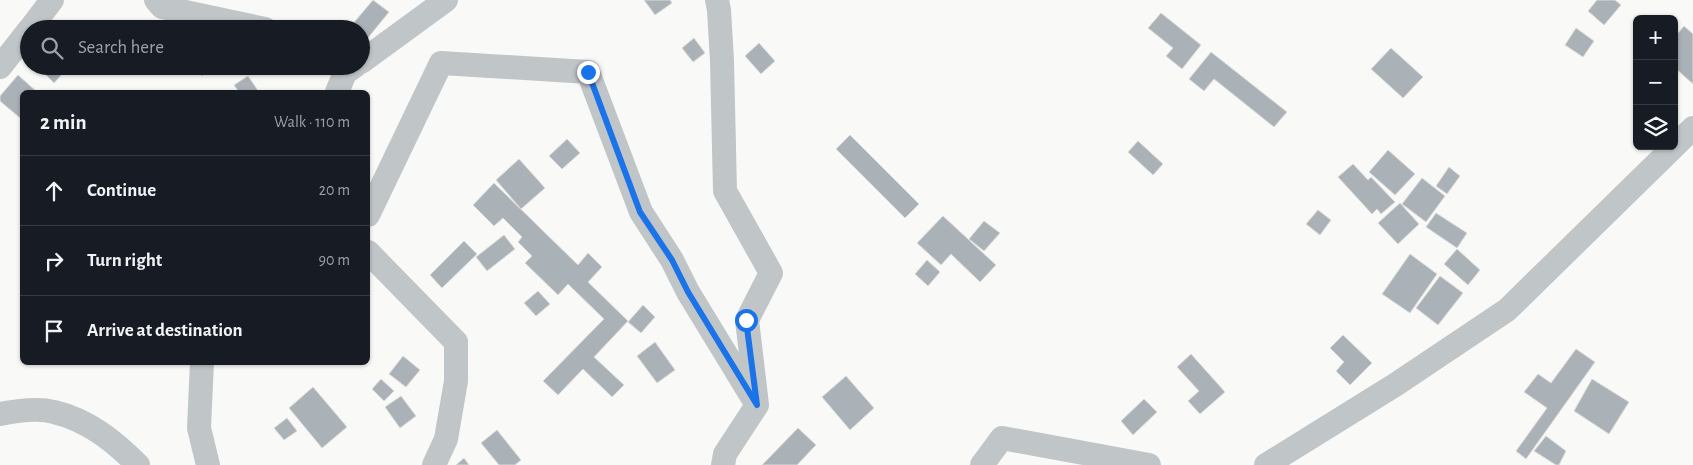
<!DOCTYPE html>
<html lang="en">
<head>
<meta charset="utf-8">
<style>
	body { margin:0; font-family:"Alegreya Sans",sans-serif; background:#20242c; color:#f1f3f6 }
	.controls { position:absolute; right:15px; top:15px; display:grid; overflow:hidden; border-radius:8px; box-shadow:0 1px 4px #0004 }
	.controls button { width:45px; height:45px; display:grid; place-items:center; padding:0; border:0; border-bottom:1px solid #363941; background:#171b24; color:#f1f3f6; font:25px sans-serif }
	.stop { position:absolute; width:15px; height:15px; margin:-11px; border:4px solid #1a73e8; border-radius:50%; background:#fff }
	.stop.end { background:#1a73e8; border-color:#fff; box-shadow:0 1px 5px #0008 }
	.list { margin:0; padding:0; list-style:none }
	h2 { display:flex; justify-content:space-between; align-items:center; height:65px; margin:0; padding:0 20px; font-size:21px }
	h2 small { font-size:16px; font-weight:400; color:#9ea1a6 }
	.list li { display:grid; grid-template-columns:32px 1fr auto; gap:15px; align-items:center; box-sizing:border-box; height:70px; padding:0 20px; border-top:1px solid #363941 }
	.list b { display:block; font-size:19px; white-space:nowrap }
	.list em { font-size:16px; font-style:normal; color:#9ea1a6 }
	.icon { flex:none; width:28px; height:28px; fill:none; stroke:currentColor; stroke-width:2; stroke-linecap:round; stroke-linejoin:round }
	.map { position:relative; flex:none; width:1693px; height:465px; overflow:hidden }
	.search { position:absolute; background:#171b24; box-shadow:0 1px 4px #0004; left:20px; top:20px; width:350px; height:55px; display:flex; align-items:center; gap:12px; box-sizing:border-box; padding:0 18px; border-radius:28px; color:#9ea1a6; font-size:19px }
	.panel { position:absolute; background:#171b24; box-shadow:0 1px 4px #0004; left:20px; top:90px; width:350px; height:275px; border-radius:8px }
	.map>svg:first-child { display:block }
	.building { fill:#aab2b7; stroke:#dbdbd9 }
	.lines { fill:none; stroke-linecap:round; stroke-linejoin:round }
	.street { stroke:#c0c5c8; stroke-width:24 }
	.route { stroke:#1a73e8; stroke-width:6 }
</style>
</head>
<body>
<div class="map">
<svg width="1693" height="465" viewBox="0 0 1693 465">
	<rect width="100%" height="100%" fill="#f9f9f7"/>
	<path class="building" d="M 373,0 L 389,12 L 367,39 L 361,35 L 361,29 L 354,29 L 351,26 Z
		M 644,0 L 670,0 L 672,3 L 655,15 Z
		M 1597,0 L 1615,0 L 1621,5 L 1604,25 L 1588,11 Z
		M 1161,13 L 1201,45 L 1182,69 L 1166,56 L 1173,48 L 1148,28 Z
		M 1684,26 L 1693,34 L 1693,84 L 1674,67 L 1674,38 Z
		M 1576,28 L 1594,41 L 1583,57 L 1565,45 Z
		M 694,38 L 705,53 L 693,62 L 682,48 Z
		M 759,43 L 775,61 L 761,74 L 745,56 Z
		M 1391,48 L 1423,77 L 1403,98 L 1371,69 Z
		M 1211,52 L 1287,112 L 1274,127 L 1214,79 L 1204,91 L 1189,79 Z
		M 37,66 L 57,66 L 63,73 L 54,83 Z
		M 160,66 L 175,66 L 167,74 Z
		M 192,66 L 211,66 L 202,76 Z
		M 18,75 L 37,92 L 22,92 L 22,115 L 20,118 L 0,101 L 0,96 Z
		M 248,76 L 259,92 L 239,92 L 234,85 Z
		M 850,135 L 919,204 L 905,218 L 836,149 Z
		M 567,139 L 580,153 L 562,169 L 549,156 Z
		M 1138,141 L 1163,164 L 1153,175 L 1128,152 Z
		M 1388,150 L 1415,174 L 1395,195 L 1369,172 Z
		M 519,159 L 545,188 L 521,209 L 496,180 Z
		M 1353,164 L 1368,180 L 1371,177 L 1395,202 L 1381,214 L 1377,209 L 1372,214 L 1338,177 Z
		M 1449,167 L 1460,176 L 1447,194 L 1436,186 Z
		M 1422,178 L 1445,196 L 1426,222 L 1402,204 Z
		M 494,183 L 578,265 L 588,253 L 602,267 L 588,282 L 628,321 L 594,357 L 624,385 L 612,397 L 583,369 L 558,395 L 543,381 L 604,319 L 568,284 L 558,295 L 525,263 L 532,256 L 518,242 L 522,237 L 503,218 L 494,226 L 473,205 Z
		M 1400,203 L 1419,224 L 1398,244 L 1378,223 Z
		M 1318,210 L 1331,220 L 1320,235 L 1306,224 Z
		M 1436,213 L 1467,233 L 1457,248 L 1426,227 Z
		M 943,216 L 996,265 L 980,282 L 951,254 L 941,265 L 917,243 Z
		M 984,221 L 1000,233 L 984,251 L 969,239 Z
		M 504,235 L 515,249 L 487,271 L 476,257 Z
		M 464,241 L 477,254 L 442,288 L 430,275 Z
		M 1457,249 L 1480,270 L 1468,285 L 1444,264 Z
		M 1410,254 L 1437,274 L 1410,313 L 1382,294 Z
		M 927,260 L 940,272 L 928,286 L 915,274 Z
		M 1440,276 L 1463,293 L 1438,325 L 1416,308 Z
		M 538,291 L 550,304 L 536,316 L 524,303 Z
		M 643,305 L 655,317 L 641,333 L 628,322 Z
		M 1343,335 L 1372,363 L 1350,385 L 1336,371 L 1344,362 L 1330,348 Z
		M 655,342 L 675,370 L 657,383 L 637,356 Z
		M 1576,349 L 1595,362 L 1526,459 L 1516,451 L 1547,408 L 1524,392 L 1538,374 L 1551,383 Z
		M 1191,354 L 1225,392 L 1200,414 L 1188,401 L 1199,391 L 1177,367 Z
		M 403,356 L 420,370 L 406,387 L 389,374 Z
		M 846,376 L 874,408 L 850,430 L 822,397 Z
		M 381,379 L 394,391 L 384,401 L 372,389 Z
		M 1592,379 L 1629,402 L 1609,434 L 1574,411 Z
		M 313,387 L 347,427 L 322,448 L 289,408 Z
		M 401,396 L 416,416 L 400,428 L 385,407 Z
		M 1144,399 L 1157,412 L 1133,435 L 1121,421 Z
		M 287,418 L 297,431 L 284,440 L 274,428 Z
		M 798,428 L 816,445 L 797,465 L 762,465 Z
		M 497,430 L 521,460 L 515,465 L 499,465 L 481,443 Z
		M 1546,436 L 1566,451 L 1559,465 L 1556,465 L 1534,451 Z
		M 464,458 L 469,465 L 456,465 Z"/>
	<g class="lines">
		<path class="street" d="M 156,0 L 162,7 L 265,29
			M 717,0 L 719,10 L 722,61 L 725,191 L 771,273 L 747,320 L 757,405 L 725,454 L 723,465
			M 30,29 L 52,0
			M 361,62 L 446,0
			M 0,67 L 29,30
			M 337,92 L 345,73 L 355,66
			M 368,215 L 441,63 L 588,72 L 641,212 L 672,260 L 688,292 L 757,405
			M 368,252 L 456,342 L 456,381 L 446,439 L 434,465
			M 202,362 L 199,428 L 208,465
			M 0,414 C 15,411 39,408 54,412 C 88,420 114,441 138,465
			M 982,465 L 1002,438 L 1149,465
			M 1266,465 L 1395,385 L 1507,310 L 1693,128"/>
	</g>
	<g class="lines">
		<path class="route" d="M 588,72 L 640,212 L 672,260 L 688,292 L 757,405 L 746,320"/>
	</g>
</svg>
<div class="controls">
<button>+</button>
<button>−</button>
<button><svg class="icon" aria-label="layers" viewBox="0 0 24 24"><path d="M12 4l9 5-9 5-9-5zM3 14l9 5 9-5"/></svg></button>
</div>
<div class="stop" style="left:746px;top:320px"></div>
<div class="stop end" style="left:588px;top:72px"></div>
<div class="search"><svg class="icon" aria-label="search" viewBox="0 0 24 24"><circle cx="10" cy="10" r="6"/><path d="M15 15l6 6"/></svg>Search here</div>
<section class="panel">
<h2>2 min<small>Walk · 110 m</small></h2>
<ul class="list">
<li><svg class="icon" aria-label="ahead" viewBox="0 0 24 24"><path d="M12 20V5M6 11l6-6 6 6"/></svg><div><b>Continue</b></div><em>20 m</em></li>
<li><svg class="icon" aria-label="right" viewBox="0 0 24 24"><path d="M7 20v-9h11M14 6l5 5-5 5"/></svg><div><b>Turn right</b></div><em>90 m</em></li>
<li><svg class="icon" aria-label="arrive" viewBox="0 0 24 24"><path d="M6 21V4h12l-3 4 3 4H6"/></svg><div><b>Arrive at destination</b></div></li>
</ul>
</section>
</div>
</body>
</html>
